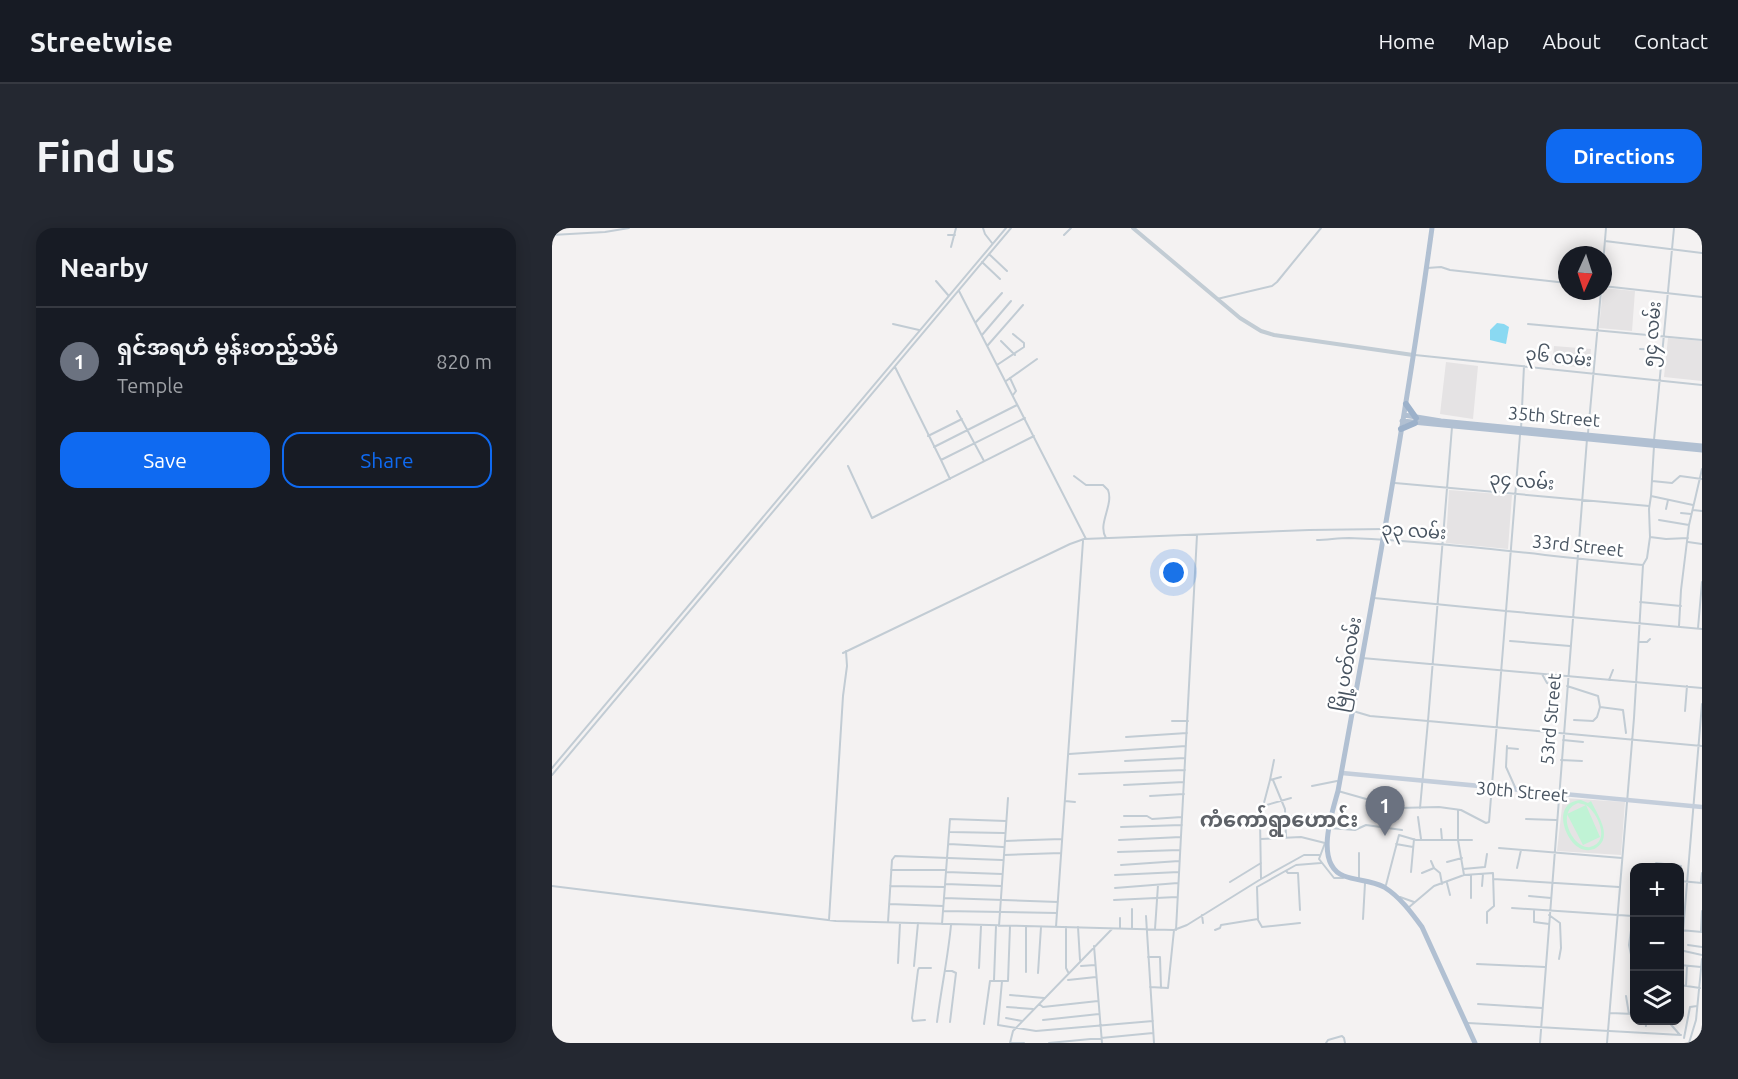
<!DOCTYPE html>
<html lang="en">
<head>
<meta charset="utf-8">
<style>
	body { margin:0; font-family:Ubuntu,"Noto Sans Myanmar",sans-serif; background:#242831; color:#f1f3f6 }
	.controls { position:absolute; right:18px; bottom:18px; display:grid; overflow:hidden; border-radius:12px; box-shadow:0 3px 15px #0003 }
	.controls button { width:54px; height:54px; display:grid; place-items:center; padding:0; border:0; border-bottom:2px solid #363941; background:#171b24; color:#f1f3f6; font:30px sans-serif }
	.compass { position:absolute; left:1006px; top:18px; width:54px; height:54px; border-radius:50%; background:#171b24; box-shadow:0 3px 15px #0003; rotate:183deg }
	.you { position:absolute; left:622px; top:345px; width:21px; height:21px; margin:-15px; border:4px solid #fff; border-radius:50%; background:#1a73e8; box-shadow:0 0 0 9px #1a73e833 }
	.badge { display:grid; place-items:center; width:39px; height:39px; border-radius:50%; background:#0f6af1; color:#fff; font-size:20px; font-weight:700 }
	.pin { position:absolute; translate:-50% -50px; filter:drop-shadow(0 2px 3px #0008) }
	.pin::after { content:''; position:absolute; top:32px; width:21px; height:18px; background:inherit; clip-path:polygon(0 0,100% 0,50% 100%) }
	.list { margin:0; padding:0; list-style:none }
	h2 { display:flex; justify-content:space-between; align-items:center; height:78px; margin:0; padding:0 24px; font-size:26px }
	h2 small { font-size:20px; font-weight:400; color:#9ea1a6 }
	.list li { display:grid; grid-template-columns:39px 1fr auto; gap:18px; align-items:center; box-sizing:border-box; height:108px; padding:0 24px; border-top:2px solid #363941 }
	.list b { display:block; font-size:22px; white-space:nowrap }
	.list p { margin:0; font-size:20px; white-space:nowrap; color:#9ea1a6 }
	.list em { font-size:20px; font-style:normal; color:#9ea1a6 }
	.actions { display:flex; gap:12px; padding:18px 24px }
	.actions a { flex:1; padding:14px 0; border:2px solid #0f6af1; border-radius:18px; text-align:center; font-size:21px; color:#0f6af1 }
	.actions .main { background:#0f6af1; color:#fff }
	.icon { flex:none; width:33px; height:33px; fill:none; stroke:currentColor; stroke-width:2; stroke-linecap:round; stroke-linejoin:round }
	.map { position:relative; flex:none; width:1150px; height:815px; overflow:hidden; border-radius:18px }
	header { display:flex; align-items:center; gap:36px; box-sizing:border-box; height:84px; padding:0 30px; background:#171b24; border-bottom:2px solid #363941 }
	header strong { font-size:28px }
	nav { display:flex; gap:33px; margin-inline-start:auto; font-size:21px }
	.intro { display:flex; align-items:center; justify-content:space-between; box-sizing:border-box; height:144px; padding:0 36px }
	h1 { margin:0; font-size:42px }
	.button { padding:15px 27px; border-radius:18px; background:#0f6af1; color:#fff; font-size:21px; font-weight:700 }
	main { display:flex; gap:36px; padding:0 36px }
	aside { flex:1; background:#171b24; border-radius:18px; box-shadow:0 3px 15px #0003 }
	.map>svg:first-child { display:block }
	.education { fill:#e5e3e4 }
	.green { fill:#c0f3d5; fill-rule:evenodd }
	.water { fill:#8ad9f2 }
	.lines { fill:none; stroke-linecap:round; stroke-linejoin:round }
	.minor { stroke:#c2ccd4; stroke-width:2 }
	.tertiary { stroke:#c2ccd4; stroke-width:4 }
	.secondary { stroke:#c4cedb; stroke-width:4.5 }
	.primary { stroke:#b1c0d2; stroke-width:5 }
	.trunk { stroke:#9cb1ca; stroke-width:6 }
	.labels { text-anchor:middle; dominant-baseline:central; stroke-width:5; stroke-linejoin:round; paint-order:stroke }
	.street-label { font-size:18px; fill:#485461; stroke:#fff }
	.quarter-label { font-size:21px; font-weight:bold; fill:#5e6268; stroke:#fff }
</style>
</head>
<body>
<header>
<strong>Streetwise</strong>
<nav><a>Home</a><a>Map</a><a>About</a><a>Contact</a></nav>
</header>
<div class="intro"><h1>Find us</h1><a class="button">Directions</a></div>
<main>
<aside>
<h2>Nearby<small></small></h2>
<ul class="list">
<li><span class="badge" style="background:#6b7280">1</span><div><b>ရှင်အရဟံ မွန်းတည့်သိမ်</b><p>Temple</p></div><em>820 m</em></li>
</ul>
<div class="actions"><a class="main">Save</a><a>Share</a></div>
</aside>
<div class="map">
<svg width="1150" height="815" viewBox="0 0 1150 815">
	<rect width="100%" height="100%" fill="#f4f2f2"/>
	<path class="education" d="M 1051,60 L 1083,63 L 1080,103 L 1047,100 Z
		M 1116,110 L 1150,113 L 1150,153 L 1112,149 Z
		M 1002,118 L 1039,121 L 1037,140 L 1000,137 Z
		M 894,134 L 926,138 L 921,191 L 888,186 Z
		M 897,262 L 960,267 L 956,321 L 894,315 Z
		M 1011,570 L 1073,574 L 1069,627 L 1005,623 Z"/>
	<path class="green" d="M 1029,572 L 1036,575 L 1039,573 C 1045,586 1062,609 1044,620 C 1039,623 1031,623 1026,619 C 1012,610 1000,574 1029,572 ZM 1026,575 L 1034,577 L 1015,586 L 1031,617 L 1048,609 L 1034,577 C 1045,584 1060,614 1038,619 C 1022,622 1002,584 1026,575 Z"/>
	<path class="water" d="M 945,95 L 952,96 L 957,99 L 954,116 L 938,112 L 938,102 Z"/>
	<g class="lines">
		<path class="minor" d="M 431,0 L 433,6 L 440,15
			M 0,7 L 53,4 L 77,0
			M 396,7 L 403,7
			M 512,7 L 519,0
			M 1053,13 L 1150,25
			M 399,19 L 404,0
			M 437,26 L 455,43
			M 430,34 L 448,51
			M 1051,36 L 1054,0
			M 875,40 L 889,39 L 898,42 L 1015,55
			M 384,53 L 396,67
			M 1051,58 L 1150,69
			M 407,63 L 534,311
			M 665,71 L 720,58 L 725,54 L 769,0
			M 424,94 L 450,65
			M 341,96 L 367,102
			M 976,96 L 1150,112
			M 430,107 L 459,73
			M 449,113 L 463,127
			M 436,117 L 471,77
			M 1088,121 L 1111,122
			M 863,127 L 1150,157
			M 445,137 L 472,119 L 472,115 L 461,106
			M 343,139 L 389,232 L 473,190
			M 458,150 L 464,163 L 461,167
			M 454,153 L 485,131
			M 405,183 L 432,233
			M 969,201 L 972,138
			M 1036,205 L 1049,63
			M 968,207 L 954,383 L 1150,401
			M 376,208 L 410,191
			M 1102,212 L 1122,0
			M 382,219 L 465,177
			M 389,232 L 398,251
			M 296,238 L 320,290 L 482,208
			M 522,248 L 534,257 L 551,257 L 556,262 C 562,277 545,296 554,310
			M 1100,253 L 1120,255 L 1128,248 L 1150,251
			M 843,255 L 1097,278
			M 1099,268 L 1102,218
			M 1114,281 L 1116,272
			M 1141,282 L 1150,283
			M 1129,285 L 1139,286
			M 1107,292 L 1137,297
			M 1098,309 L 1097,281 L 1099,268 L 1141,277
			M 765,312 C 775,312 786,310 797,310 C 895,314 993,328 1091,337
			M 1136,314 L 1150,316
			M 1088,374 L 1129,378
			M 1127,398 L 1129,362 L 1137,297 L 1150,241
			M 1146,400 L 1150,354
			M 958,413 L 1018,418
			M 1087,414 L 1095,414 L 1098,411
			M 291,425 L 518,316 L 532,311 L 757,302 L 833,301
			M 810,430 L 1150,460
			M 990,446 L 995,455 L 1003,457
			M 1057,452 L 1061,442
			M 1015,458 L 1046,468 L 1048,479 L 1071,482 L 1074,505
			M 801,483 L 818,488 L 876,493 L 900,199
			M 1133,483 L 1135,458
			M 1022,492 L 1041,493 L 1045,489 L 1048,479
			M 620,493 L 636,493
			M 574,509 L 635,505
			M 1011,512 L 1031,514
			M 955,518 L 954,539 L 963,559
			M 955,520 L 966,521
			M 517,526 L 634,518
			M 1009,532 L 1030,533
			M 573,533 L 633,530
			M 0,540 L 454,0
			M 527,546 L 633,542
			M 0,547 L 459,0
			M 729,549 L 718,552 L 708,590 L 762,587
			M 718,552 L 722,532
			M 721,552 L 733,581 L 734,609
			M 572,557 L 632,554
			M 760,558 L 785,553
			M 786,563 L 846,580 L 887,579 L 909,582 L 934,595 L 937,594 L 954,383 L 822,370
			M 598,568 L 632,566
			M 513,573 L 523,574
			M 711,578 L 739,570
			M 868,580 L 876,493 L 1150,518
			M 906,582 L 906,612 L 912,647
			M 572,588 L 595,588 L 600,591 L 630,589
			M 866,589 L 869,611
			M 708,591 L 709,651
			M 974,591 L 1004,592
			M 708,597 L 775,597
			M 569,599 L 630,597
			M 778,600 L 803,602 L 814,597 L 850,602
			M 889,601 L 890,612
			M 398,604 L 452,605
			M 709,611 L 749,609 L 773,615
			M 567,612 L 629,609
			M 453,613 L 510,611
			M 773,615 L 767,631 L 782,650 L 791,650
			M 397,616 L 451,619
			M 844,616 L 861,619
			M 947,620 L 1070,630
			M 566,624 L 628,622
			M 807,625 L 807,651
			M 452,627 L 509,625
			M 879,633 L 882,640
			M 895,634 L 910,630
			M 569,637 L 627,633
			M 965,640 L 969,622
			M 1101,640 L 1104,635 L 1129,638 L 1128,649
			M 911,641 L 933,639 L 935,626
			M 339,642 L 394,642
			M 734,643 L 736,645 L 746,645 L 748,682
			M 394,644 L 450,646
			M 859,644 L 862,611
			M 870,645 L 882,640 L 888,645 L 890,656
			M 563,647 L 627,644
			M 919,647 L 919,670
			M 941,651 L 1067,659
			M 1128,653 L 1150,655
			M 678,654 L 709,635
			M 895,655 L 898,667
			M 1149,655 L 1150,645
			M 393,656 L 449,658
			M 834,657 L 847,607 L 864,612 L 920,612
			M 0,658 L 284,693 L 622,702 L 635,697 L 709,651 L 752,627 L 767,627
			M 338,658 L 392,659
			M 930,658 L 931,646
			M 563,660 L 626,655
			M 977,668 L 999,670
			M 848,669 L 862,674
			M 392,670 L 506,674
			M 562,672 L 625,669
			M 337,676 L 391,678
			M 856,680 L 882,658 L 912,647 L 941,645 L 942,678 L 935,684 L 935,695
			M 960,680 L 1081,688
			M 1082,681 L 1077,717 L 1082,741
			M 982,682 L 982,694 L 997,696
			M 391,683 L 505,685
			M 650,687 L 651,695
			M 997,687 L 1008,695 L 1009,720 L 1007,731
			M 594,688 L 602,815
			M 811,691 L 813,655
			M 277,692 L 291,468 L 295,438 L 294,423
			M 706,692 L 710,699 L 748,695
			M 336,694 L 340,632 L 343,628 L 450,632
			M 390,696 L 398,591 L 454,593
			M 447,698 L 456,570
			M 504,699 L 531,313
			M 514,699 L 514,740 L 516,744
			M 526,699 L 528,732
			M 568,700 L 568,690
			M 580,701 L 580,681
			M 603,701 L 606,657
			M 624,702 L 645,307
			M 663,702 L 668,700 L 669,697 L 706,691 L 705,659 L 744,637 L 769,635
			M 1128,702 L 1150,704
			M 1131,703 L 1150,476
			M 1149,704 L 1150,683
			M 1136,717 L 1150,719
			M 542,718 L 550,815
			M 1132,723 L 1150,727
			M 596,729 L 608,729 L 609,760
			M 346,735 L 348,695
			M 925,736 L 993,739
			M 1128,737 L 1149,739
			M 362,738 L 366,695
			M 529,738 L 543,737
			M 427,740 L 429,698
			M 394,743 L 400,743 L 404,745 L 398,794
			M 474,744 L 474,698
			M 486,745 L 489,699
			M 442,752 L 444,698
			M 516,752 L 544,749
			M 450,753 L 446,797 L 484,803 L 601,793
			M 1128,757 L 1148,760
			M 1134,758 L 1135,738
			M 598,759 L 616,760 L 622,702
			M 458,767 L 492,770
			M 1074,768 L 1077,786
			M 487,776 L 491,779 L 546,773
			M 926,776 L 990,780
			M 455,779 L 481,781
			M 1058,785 L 1082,786
			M 454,790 L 470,793
			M 373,792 L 361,793 L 360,790 L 366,742 L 367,740 L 379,740
			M 491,792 L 547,786
			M 1093,792 L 1094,798
			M 1115,792 L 1128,807
			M 385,794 C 389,761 396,730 399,697
			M 916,795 L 1129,807
			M 432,796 L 438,753 L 456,753 L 458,698
			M 1132,810 L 1138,779 L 1145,778
			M 458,815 L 461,803 L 560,701
			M 459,815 L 472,815
			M 497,815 L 601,805
			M 774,815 L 776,812 L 790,808 L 792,810 L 793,815
			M 988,815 L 1035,211
			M 1055,815 L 1082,490 L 1091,337 L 1095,330 L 1098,309 L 1114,311 L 1136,310
			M 1137,815 L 1144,792 L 1150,731
			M 1147,815 L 1150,802"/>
		<path class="tertiary" d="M 581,0 L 688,90 L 709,103 L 722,107 L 861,127"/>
		<path class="secondary" d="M 790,545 L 1150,579"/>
		<path class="primary" d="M 880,0 C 854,189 820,376 786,563 C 780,585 762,636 792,648 C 805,653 819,652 832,659 C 848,669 859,684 870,699 L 923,815
			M 852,187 L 889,193 L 1150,218
			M 850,193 L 1150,222"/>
		<path class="trunk" d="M 854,176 L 864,190
			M 849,201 L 863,195"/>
	</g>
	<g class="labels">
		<g class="street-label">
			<text transform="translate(1099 106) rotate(-85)">၅၄ လမ်း</text>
			<text transform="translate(1007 128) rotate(6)">၃၆ လမ်း</text>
			<text transform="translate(1002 188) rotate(5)">35th Street</text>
			<text transform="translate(970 252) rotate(5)">၃၄ လမ်း</text>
			<text transform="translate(862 302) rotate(4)">၃၃ လမ်း</text>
			<text transform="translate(1026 317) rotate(6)">33rd Street</text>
			<text transform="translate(794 436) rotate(-80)">မြို့ပတ်လမ်း</text>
			<text transform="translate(998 491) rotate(-85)">53rd Street</text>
			<text transform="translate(970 563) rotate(5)">30th Street</text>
		</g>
		<g class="quarter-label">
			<text x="727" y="591">ကံကော်ရွာဟောင်း</text>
		</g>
	</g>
</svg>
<div class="controls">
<button>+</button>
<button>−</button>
<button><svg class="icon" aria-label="layers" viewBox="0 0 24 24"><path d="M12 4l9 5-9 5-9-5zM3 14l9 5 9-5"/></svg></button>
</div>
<svg class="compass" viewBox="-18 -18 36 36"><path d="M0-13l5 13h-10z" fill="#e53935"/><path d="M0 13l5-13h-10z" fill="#9ea1a6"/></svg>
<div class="you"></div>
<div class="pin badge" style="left:833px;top:608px;background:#6b7280">1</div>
</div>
</main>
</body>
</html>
